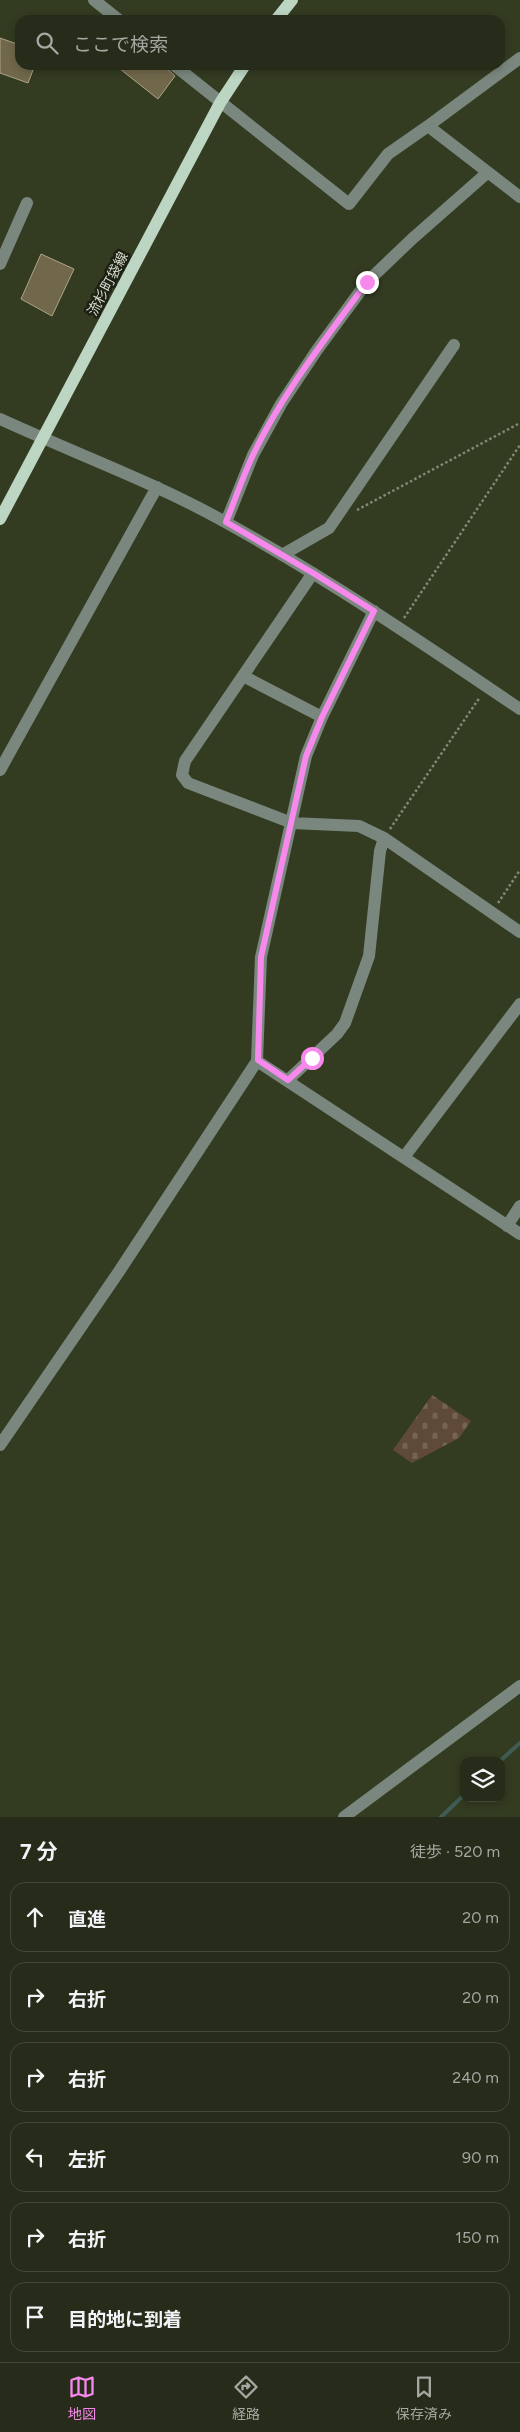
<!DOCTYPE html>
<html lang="ja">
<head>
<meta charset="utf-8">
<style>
	body { margin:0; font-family:Figtree,"Noto Sans JP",sans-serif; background:#323826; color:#f1f3f6 }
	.controls { position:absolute; right:15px; bottom:15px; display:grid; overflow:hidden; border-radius:10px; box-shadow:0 2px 8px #0003 }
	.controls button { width:45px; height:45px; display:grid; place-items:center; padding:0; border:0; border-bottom:1px solid #424838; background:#262c19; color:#f1f3f6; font:25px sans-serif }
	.stop { position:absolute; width:15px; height:15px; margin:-11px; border:4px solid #f788ec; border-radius:50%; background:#fff }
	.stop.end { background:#f788ec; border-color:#fff; box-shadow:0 1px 5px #0008 }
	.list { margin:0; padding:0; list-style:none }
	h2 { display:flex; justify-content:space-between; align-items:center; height:65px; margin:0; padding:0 20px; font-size:21px }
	h2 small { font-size:16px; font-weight:400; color:#a4a7a2 }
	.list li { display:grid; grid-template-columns:32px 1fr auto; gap:15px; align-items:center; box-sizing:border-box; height:70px; margin:0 10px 10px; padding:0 10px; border:1px solid #424838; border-radius:15px }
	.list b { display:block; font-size:19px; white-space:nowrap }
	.list em { font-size:16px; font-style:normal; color:#a4a7a2 }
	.icon { flex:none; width:28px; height:28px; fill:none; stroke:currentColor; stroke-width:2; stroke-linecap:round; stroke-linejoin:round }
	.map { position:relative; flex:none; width:520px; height:1817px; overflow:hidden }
	.search { position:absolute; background:#262c19; box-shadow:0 2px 8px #0003; left:15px; right:15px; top:15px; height:55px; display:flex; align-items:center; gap:12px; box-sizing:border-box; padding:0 18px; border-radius:15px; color:#a4a7a2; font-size:19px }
	.sheet { height:545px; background:#262c19 }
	nav { display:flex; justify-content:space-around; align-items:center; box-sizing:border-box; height:70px; border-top:1px solid #424838; background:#262c19; font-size:14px; color:#a4a7a2 }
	nav a { display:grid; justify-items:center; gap:2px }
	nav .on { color:#f788ec }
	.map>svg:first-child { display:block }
	.cemetery { fill:url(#cemetery-stones) }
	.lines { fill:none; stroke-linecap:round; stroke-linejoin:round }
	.stream { stroke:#405c54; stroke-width:4 }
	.building { fill:#71684b; stroke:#aea485 }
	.path { stroke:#838975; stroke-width:2.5; stroke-dasharray:2.5 2.5; stroke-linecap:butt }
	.minor { stroke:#7a877e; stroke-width:12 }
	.major { stroke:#bcd6c3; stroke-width:12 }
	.route { stroke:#f788ec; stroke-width:6 }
	.labels { text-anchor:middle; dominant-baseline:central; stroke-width:5; stroke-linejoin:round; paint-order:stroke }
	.street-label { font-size:14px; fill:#d6dbcc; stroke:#1d2115 }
</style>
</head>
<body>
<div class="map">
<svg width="520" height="1817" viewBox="0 0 520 1817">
	<defs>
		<pattern id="cemetery-stones" width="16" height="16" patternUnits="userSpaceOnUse" patternTransform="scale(1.25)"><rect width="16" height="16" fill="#5f4a38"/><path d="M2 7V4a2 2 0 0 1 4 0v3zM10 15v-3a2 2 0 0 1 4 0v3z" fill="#756454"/></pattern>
	</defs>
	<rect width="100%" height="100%" fill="#333b21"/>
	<path class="cemetery" d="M 432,1395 L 471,1421 L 459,1438 L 412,1463 L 393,1450 Z"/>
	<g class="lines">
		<path class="stream" d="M 500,1761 L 520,1743
			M 441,1817 L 464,1795"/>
	</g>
	<path class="building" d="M 0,38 L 20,45 L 20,65 L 35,65 L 28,83 L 0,73 Z
		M 115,65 L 163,65 L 175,76 L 158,99 Z
		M 41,254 L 74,269 L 52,316 L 21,299 Z"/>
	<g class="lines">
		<path class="path" d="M 357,510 L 520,423
			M 404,618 L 520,445
			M 390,829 L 480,697
			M 498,903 L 520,870"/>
		<path class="minor" d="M 94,0 L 119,20
			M 520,58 L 428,126 L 520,197
			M 174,65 L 349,204 L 388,154 L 428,126
			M 0,264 L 27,203
			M 0,419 C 76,454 154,482 227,523 C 328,579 424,644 520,709
			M 226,522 L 253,455 L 281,404 L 317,350 L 367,282 L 412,239 L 487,173
			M 282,555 L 329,528 L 454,345
			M 313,573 L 185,761 L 182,775 L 188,783 L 292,823 L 359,826 L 384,838 L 520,932
			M 243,676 L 322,717
			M 0,770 L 157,487
			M 257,1061 L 520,1234
			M 288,1080 L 337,1034 L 345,1023 L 369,956 L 380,851 L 384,838
			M 404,1157 L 520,1004
			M 507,1226 L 520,1206
			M 0,1445 L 120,1270 L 257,1061 L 261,957 L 306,756 L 322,717 L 374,611
			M 344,1817 L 520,1686"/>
		<path class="major" d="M 276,20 L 292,0
			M 0,519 L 220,103 L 245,65"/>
	</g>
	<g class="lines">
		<path class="route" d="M 312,1058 L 288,1080 L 258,1060 L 261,957 L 306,756 L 322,717 L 374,611 L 313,573 L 226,522 C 235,500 243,476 253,455 C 283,392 327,337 367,282"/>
	</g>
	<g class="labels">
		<g class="street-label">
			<text transform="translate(108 284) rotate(-62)">流杉町袋線</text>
		</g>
	</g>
</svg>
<div class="controls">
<button><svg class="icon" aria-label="layers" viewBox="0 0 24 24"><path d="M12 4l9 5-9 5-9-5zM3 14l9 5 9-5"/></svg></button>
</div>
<div class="stop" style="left:312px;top:1058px"></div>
<div class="stop end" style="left:367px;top:282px"></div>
<div class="search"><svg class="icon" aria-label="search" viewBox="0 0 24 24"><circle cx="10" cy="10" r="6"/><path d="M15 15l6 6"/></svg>ここで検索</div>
</div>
<section class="sheet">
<h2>7 分<small>徒歩 · 520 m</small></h2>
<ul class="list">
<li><svg class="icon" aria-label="ahead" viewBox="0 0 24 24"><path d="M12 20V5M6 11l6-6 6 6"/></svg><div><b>直進</b></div><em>20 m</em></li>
<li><svg class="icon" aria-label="right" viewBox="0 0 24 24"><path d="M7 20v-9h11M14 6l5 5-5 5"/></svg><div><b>右折</b></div><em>20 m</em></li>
<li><svg class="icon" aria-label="right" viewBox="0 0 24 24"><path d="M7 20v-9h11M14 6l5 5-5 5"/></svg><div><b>右折</b></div><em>240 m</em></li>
<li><svg class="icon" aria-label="left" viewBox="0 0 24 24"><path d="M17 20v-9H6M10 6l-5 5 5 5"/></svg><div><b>左折</b></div><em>90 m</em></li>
<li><svg class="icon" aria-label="right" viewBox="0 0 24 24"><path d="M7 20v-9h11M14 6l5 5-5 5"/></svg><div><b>右折</b></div><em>150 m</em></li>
<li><svg class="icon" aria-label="arrive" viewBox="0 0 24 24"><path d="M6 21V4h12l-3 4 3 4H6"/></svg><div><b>目的地に到着</b></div></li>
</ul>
</section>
<nav>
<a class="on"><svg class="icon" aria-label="map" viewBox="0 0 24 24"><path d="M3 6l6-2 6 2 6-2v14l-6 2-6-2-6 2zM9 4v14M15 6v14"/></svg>地図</a>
<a><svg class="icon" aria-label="directions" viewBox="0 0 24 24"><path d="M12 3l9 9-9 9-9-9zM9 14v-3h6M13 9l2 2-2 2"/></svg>経路</a>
<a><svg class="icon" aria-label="saved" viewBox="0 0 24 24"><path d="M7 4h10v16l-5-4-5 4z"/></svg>保存済み</a>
</nav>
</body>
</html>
